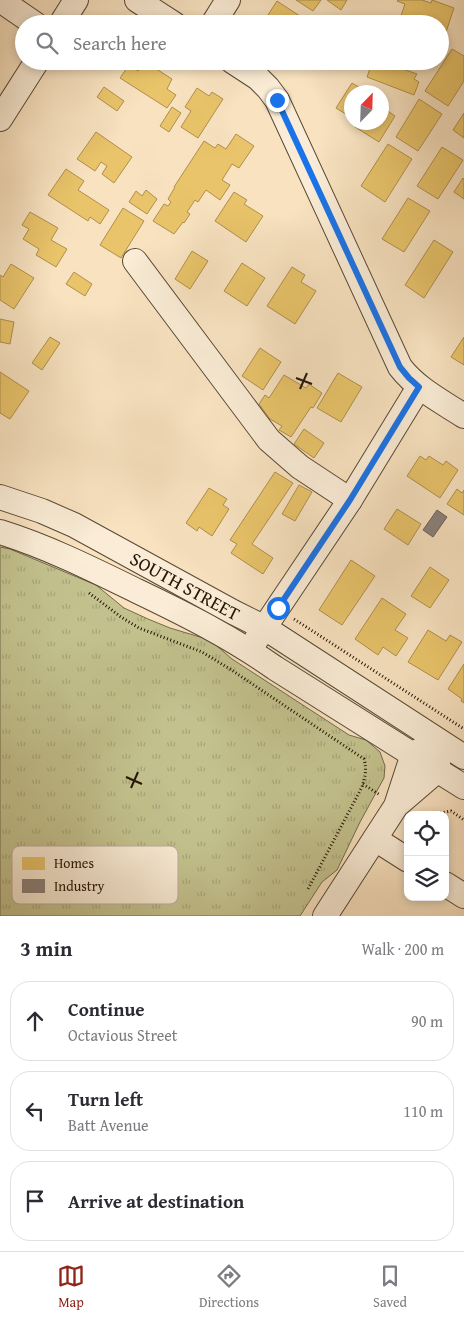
<!DOCTYPE html>
<html lang="en">
<head>
<meta charset="utf-8">
<style>
	body { margin:0; font-family:"Gentium Book Plus",serif; background:#f7f7f7; color:#2b2b33 }
	.controls { position:absolute; right:15px; bottom:15px; display:grid; overflow:hidden; border-radius:10px; box-shadow:0 2px 8px #0003 }
	.controls button { width:45px; height:45px; display:grid; place-items:center; padding:0; border:0; border-bottom:1px solid #e1e1e2; background:#fff; color:#2b2b33; font:25px sans-serif }
	.compass { position:absolute; left:344px; top:85px; width:45px; height:45px; border-radius:50%; background:#fff; box-shadow:0 2px 8px #0003; rotate:23deg }
	.stop { position:absolute; width:15px; height:15px; margin:-11px; border:4px solid #1a73e8; border-radius:50%; background:#fff }
	.stop.end { background:#1a73e8; border-color:#fff; box-shadow:0 1px 5px #0008 }
	.list { margin:0; padding:0; list-style:none }
	h2 { display:flex; justify-content:space-between; align-items:center; height:65px; margin:0; padding:0 20px; font-size:21px }
	h2 small { font-size:16px; font-weight:400; color:#7c7c81 }
	.list li { display:grid; grid-template-columns:32px 1fr auto; gap:15px; align-items:center; box-sizing:border-box; height:80px; margin:0 10px 10px; padding:0 10px; border:1px solid #e1e1e2; border-radius:20px }
	.list b { display:block; font-size:19px; white-space:nowrap }
	.list p { margin:0; font-size:16px; white-space:nowrap; color:#7c7c81 }
	.list em { font-size:16px; font-style:normal; color:#7c7c81 }
	.icon { flex:none; width:28px; height:28px; fill:none; stroke:currentColor; stroke-width:2; stroke-linecap:round; stroke-linejoin:round }
	.map { position:relative; flex:none; width:464px; height:916px; overflow:hidden }
	.search { position:absolute; background:#fff; box-shadow:0 2px 8px #0003; left:15px; right:15px; top:15px; height:55px; display:flex; align-items:center; gap:12px; box-sizing:border-box; padding:0 18px; border-radius:28px; color:#7c7c81; font-size:19px }
	.sheet { height:335px; background:#fff }
	nav { display:flex; justify-content:space-around; align-items:center; box-sizing:border-box; height:70px; border-top:1px solid #e1e1e2; background:#fff; font-size:14px; color:#7c7c81 }
	nav a { display:grid; justify-items:center; gap:2px }
	nav .on { color:#8f2418 }
	.map>svg:first-child { display:block }
	.grass { fill:url(#grass-tufts); stroke:#746b4a }
	.homes { fill:#e9c46a; stroke:#ae8f4c }
	.industry { fill:#8a817c; stroke:#6b6058 }
	.lines { fill:none; stroke-linecap:round; stroke-linejoin:round }
	.minor-casing { stroke:#594834; stroke-width:26 }
	.path { stroke:#241405; stroke-width:3; stroke-dasharray:1 2.5; stroke-linecap:butt }
	.minor { stroke:#faecd6; stroke-width:24 }
	.route { stroke:#1a73e8; stroke-width:6 }
	.ticks { fill:none; stroke:#241405; stroke-width:2 }
	.labels { text-anchor:middle; dominant-baseline:central; stroke-width:5; stroke-linejoin:round; paint-order:stroke }
	.street-label { font-size:19px; fill:#241405; stroke:#faecd6 }
	.key { fill:#faecd6; stroke:#baab97; stroke-width:1 }
	.key-label { font-size:14px; fill:#241405 }
</style>
</head>
<body>
<div class="map">
<svg width="464" height="916" viewBox="0 0 464 916">
	<defs>
		<pattern id="grass-tufts" width="24" height="20" patternUnits="userSpaceOnUse" patternTransform="scale(1.25)"><rect width="24" height="20" fill="#c3c28e"/><path d="M3 7l-1-3M5 7V3M7 7l1-3M15 17l-1-3M17 17v-4M19 17l1-3" fill="none" stroke="#a7a679"/></pattern>
	</defs>
	<rect width="100%" height="100%" fill="#f8e2c0"/>
	<filter id="stains"><feTurbulence type="fractalNoise" baseFrequency=".004" numOctaves="4"/><feColorMatrix values="0 0 0 0 .2 0 0 0 0 .09 0 0 0 0 .02 0 0 0 .5 -.17"/></filter>
	<radialGradient id="worn" r=".72"><stop offset=".6" stop-color="#630" stop-opacity="0"/><stop offset="1" stop-color="#630" stop-opacity=".3"/></radialGradient>
	<path class="grass" d="M 0,547 L 10,549 L 96,585 L 124,608 L 148,619 L 170,628 L 210,640 L 232,659 L 349,735 L 366,740 L 380,752 L 385,766 L 384,778 L 360,822 L 337,870 L 322,882 L 300,916 L 0,916 Z"/>
	<path class="homes" d="M 296,0 L 321,0 L 313,11 Z
		M 327,0 L 347,0 L 341,10 Z
		M 398,0 L 422,0 L 431,3 L 432,0 L 454,8 L 446,32 L 440,30 L 440,24 L 422,24 L 401,16 L 405,4 L 397,1 Z
		M 277,1 L 312,24 L 268,24 L 272,17 L 268,15 Z
		M 324,16 L 336,24 L 320,24 Z
		M 452,49 L 464,56 L 464,81 L 448,106 L 425,91 Z
		M 144,61 L 172,79 L 167,89 L 176,95 L 167,108 L 120,78 L 129,65 L 138,71 Z
		M 384,61 L 402,61 L 400,68 L 417,74 L 414,79 L 419,82 L 414,95 L 367,77 L 372,63 L 381,67 Z
		M 352,83 L 367,92 L 352,92 L 352,118 L 336,108 Z
		M 104,87 L 124,101 L 117,111 L 97,97 Z
		M 197,88 L 209,96 L 212,92 L 223,99 L 198,138 L 181,127 L 191,111 L 185,107 Z
		M 419,99 L 442,114 L 418,151 L 396,137 Z
		M 172,107 L 181,113 L 169,132 L 160,126 Z
		M 382,107 L 395,116 L 379,142 L 355,127 L 358,122 L 382,122 Z
		M 464,113 L 464,138 L 453,130 Z
		M 96,132 L 132,157 L 114,183 L 102,174 L 107,166 L 101,162 L 95,171 L 77,159 Z
		M 236,134 L 254,146 L 239,168 L 232,164 L 222,180 L 230,185 L 220,200 L 206,190 L 198,202 L 195,200 L 187,212 L 190,214 L 184,223 L 183,222 L 174,234 L 153,221 L 164,204 L 168,206 L 171,202 L 168,199 L 175,187 L 174,187 L 204,141 L 215,148 L 218,144 L 226,149 Z
		M 388,144 L 412,159 L 385,202 L 361,186 Z
		M 442,147 L 463,160 L 438,199 L 417,186 Z
		M 66,169 L 84,181 L 78,190 L 109,210 L 100,224 L 90,217 L 88,221 L 48,195 Z
		M 463,178 L 464,179 L 464,199 L 454,192 Z
		M 146,190 L 157,199 L 147,214 L 129,202 L 136,191 L 142,196 Z
		M 234,192 L 247,200 L 244,204 L 263,216 L 246,242 L 215,221 Z
		M 408,198 L 430,211 L 404,252 L 382,239 Z
		M 123,208 L 144,221 L 121,258 L 100,245 Z
		M 30,212 L 58,228 L 51,240 L 67,249 L 56,267 L 36,255 L 39,249 L 23,239 L 29,229 L 22,225 Z
		M 434,240 L 453,252 L 424,298 L 405,285 Z
		M 192,251 L 208,261 L 190,289 L 175,279 Z
		M 242,263 L 265,278 L 247,306 L 224,291 Z
		M 11,264 L 34,278 L 14,309 L 0,300 L 0,275 L 3,277 Z
		M 292,267 L 305,275 L 301,282 L 316,291 L 295,324 L 267,306 Z
		M 74,272 L 92,284 L 85,296 L 66,284 Z
		M 0,319 L 14,322 L 10,344 L 0,342 Z
		M 50,337 L 60,343 L 42,370 L 32,363 Z
		M 464,337 L 464,365 L 451,357 Z
		M 260,348 L 281,362 L 263,390 L 242,376 Z
		M 0,372 L 29,391 L 10,419 L 0,413 Z
		M 338,373 L 362,387 L 341,422 L 317,408 Z
		M 284,375 L 306,388 L 309,384 L 322,393 L 313,408 L 311,407 L 291,437 L 279,430 L 282,426 L 270,419 L 259,404 L 265,395 L 269,398 Z
		M 304,429 L 324,443 L 314,458 L 294,444 Z
		M 420,456 L 426,460 L 429,456 L 443,465 L 446,461 L 458,470 L 440,498 L 407,476 Z
		M 275,472 L 293,483 L 252,544 L 273,558 L 263,574 L 231,553 L 237,544 L 230,540 Z
		M 299,485 L 312,492 L 295,521 L 282,514 Z
		M 209,488 L 227,499 L 223,505 L 229,509 L 212,536 L 199,527 L 197,531 L 186,523 Z
		M 457,489 L 462,493 L 464,490 L 464,515 L 447,504 Z
		M 397,509 L 421,524 L 408,545 L 384,529 Z
		M 351,560 L 375,576 L 342,625 L 319,610 Z
		M 430,567 L 449,580 L 430,608 L 411,596 Z
		M 382,598 L 406,614 L 395,630 L 408,638 L 396,656 L 383,647 L 378,655 L 355,639 Z
		M 428,630 L 446,641 L 450,635 L 462,642 L 438,680 L 408,662 Z
		M 464,664 L 464,703 L 461,701 L 462,699 L 448,689 Z"/>
	<path class="industry" d="M 437,510 L 447,517 L 433,537 L 423,530 Z"/>
	<g class="lines">
		<defs>
			<g id="minor">
				<path d="M 0,0 L 35,24"/>
				<path d="M 137,0 L 174,24"/>
				<path d="M 61,24 L 76,0"/>
				<path d="M 213,24 L 228,0"/>
				<path d="M 232,61 L 258,78 L 268,88 L 277,100 L 400,367 C 417,389 441,401 464,416"/>
				<path d="M 0,119 L 37,61"/>
				<path d="M 135,261 L 269,440 L 300,467 L 350,500"/>
				<path id="s1" d="M 0,497 L 42,511 L 74,525 L 233,612 L 265,628 L 464,757"/>
				<path d="M 0,532 C 48,547 92,569 137,591 C 185,614 231,637 275,668 L 464,787"/>
				<path d="M 256,640 L 350,500 L 419,387"/>
				<path d="M 375,839 L 408,860"/>
				<path d="M 445,884 L 464,896"/>
				<path d="M 325,916 L 396,806 L 413,754 L 438,741 L 438,770 L 396,806"/>
			</g>
		</defs>
		<use href="#minor" class="minor-casing"/>
		<path class="path" d="M 89,593 L 121,617 L 139,628 L 202,652 L 230,669 L 364,759 C 367,770 365,777 362,787 L 308,889
			M 294,619 L 464,729
			M 363,784 L 380,795
			M 430,815 L 451,811 L 464,820"/>
		<use href="#minor" class="minor"/>
	</g>
	<g class="lines">
		<path class="route" d="M 277,100 L 400,367 L 409,378 L 419,387 L 350,500 L 278,608"/>
	</g>
	<path class="ticks" d="M 296,378 L 312,384M 300,389 L 307,373M 126,777 L 142,784M 131,788 L 138,772"/>
	<g class="labels">
		<g class="street-label">
			<text stroke="none"><textPath href="#s1" startOffset="206">SOUTH STREET</textPath></text>
		</g>
	</g>
	<rect x="12" y="846" width="166" height="58" rx="8" class="key"/>
	<rect x="22" y="857" width="23" height="13" fill="#e9c46a"/>
	<rect x="22" y="879" width="23" height="14" fill="#8a817c"/>
	<g class="key-label">
		<text x="54" y="868">Homes</text>
		<text x="54" y="891">Industry</text>
	</g>
	<rect width="100%" height="100%" filter="url(#stains)"/>
	<rect width="100%" height="100%" fill="url(#worn)"/>
</svg>
<div class="controls">
<button><svg class="icon" aria-label="locate" viewBox="0 0 24 24"><circle cx="12" cy="12" r="6"/><path d="M12 2v4M12 18v4M2 12h4M18 12h4"/></svg></button>
<button><svg class="icon" aria-label="layers" viewBox="0 0 24 24"><path d="M12 4l9 5-9 5-9-5zM3 14l9 5 9-5"/></svg></button>
</div>
<svg class="compass" viewBox="-18 -18 36 36"><path d="M0-13l5 13h-10z" fill="#e53935"/><path d="M0 13l5-13h-10z" fill="#7c7c81"/></svg>
<div class="stop" style="left:278px;top:608px"></div>
<div class="stop end" style="left:277px;top:100px"></div>
<div class="search"><svg class="icon" aria-label="search" viewBox="0 0 24 24"><circle cx="10" cy="10" r="6"/><path d="M15 15l6 6"/></svg>Search here</div>
</div>
<section class="sheet">
<h2>3 min<small>Walk · 200 m</small></h2>
<ul class="list">
<li><svg class="icon" aria-label="ahead" viewBox="0 0 24 24"><path d="M12 20V5M6 11l6-6 6 6"/></svg><div><b>Continue</b><p>Octavious Street</p></div><em>90 m</em></li>
<li><svg class="icon" aria-label="left" viewBox="0 0 24 24"><path d="M17 20v-9H6M10 6l-5 5 5 5"/></svg><div><b>Turn left</b><p>Batt Avenue</p></div><em>110 m</em></li>
<li><svg class="icon" aria-label="arrive" viewBox="0 0 24 24"><path d="M6 21V4h12l-3 4 3 4H6"/></svg><div><b>Arrive at destination</b></div></li>
</ul>
</section>
<nav>
<a class="on"><svg class="icon" aria-label="map" viewBox="0 0 24 24"><path d="M3 6l6-2 6 2 6-2v14l-6 2-6-2-6 2zM9 4v14M15 6v14"/></svg>Map</a>
<a><svg class="icon" aria-label="directions" viewBox="0 0 24 24"><path d="M12 3l9 9-9 9-9-9zM9 14v-3h6M13 9l2 2-2 2"/></svg>Directions</a>
<a><svg class="icon" aria-label="saved" viewBox="0 0 24 24"><path d="M7 4h10v16l-5-4-5 4z"/></svg>Saved</a>
</nav>
</body>
</html>
